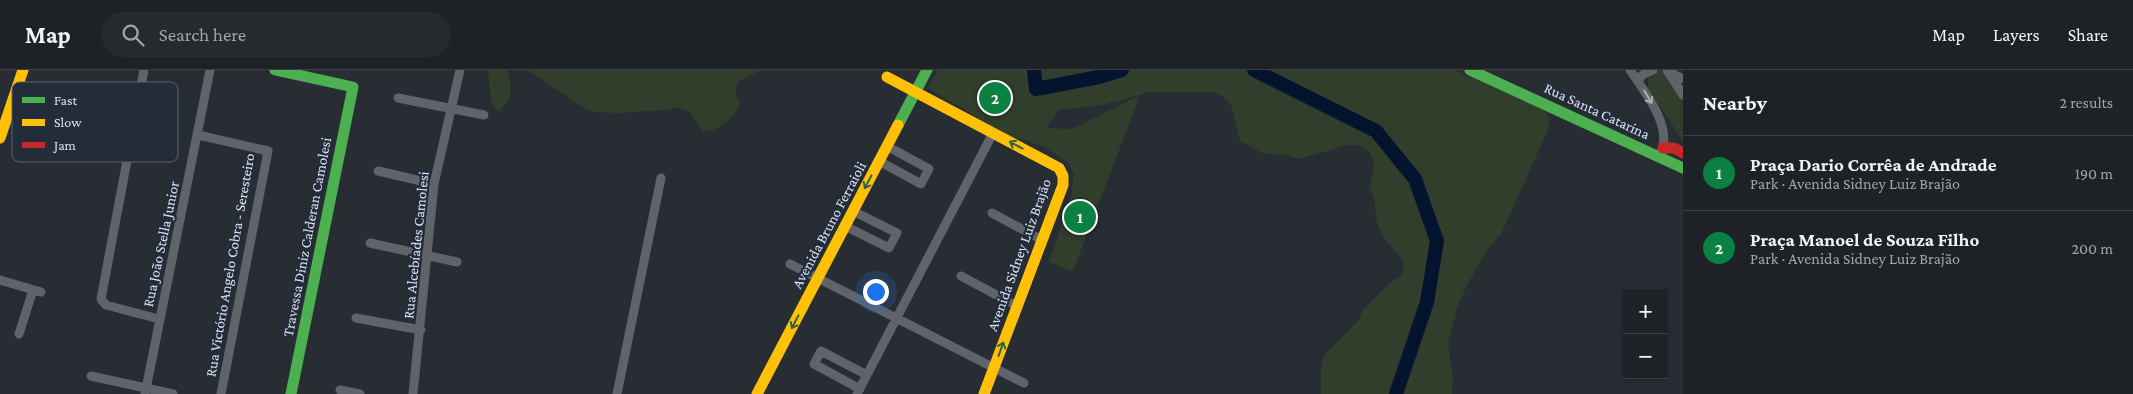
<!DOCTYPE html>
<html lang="en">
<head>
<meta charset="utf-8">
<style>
	body { margin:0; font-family:"Crimson Pro",serif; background:#262a2f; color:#f1f3f6 }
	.controls { position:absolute; right:15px; bottom:15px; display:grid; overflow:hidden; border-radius:0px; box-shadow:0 1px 4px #0004 }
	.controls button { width:45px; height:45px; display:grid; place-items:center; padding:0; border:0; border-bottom:1px solid #3c3f44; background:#1e2227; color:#f1f3f6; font:25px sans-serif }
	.you { position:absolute; left:875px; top:221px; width:18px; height:18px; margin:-12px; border:4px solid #fff; border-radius:50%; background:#1a73e8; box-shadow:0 0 0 8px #1a73e833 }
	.badge { display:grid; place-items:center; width:32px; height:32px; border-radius:50%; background:#0b8043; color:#fff; font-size:16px; font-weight:700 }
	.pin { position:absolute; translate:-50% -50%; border:2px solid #fff; box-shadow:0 1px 5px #0006 }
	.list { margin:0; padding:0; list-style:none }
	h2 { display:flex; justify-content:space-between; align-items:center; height:65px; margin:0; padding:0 20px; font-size:21px }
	h2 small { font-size:16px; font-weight:400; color:#a1a4a7 }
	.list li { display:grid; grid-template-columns:32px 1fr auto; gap:15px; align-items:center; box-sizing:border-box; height:75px; padding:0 20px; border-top:1px solid #3c3f44 }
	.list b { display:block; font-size:19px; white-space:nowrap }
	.list p { margin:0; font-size:16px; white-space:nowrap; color:#a1a4a7 }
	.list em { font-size:16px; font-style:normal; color:#a1a4a7 }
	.icon { flex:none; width:28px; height:28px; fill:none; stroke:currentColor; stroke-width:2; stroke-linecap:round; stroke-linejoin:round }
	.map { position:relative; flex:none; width:1683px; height:324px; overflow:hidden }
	header { display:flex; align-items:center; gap:30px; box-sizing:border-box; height:70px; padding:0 25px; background:#1e2227; border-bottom:1px solid #3c3f44 }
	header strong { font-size:24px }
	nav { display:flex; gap:28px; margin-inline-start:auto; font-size:18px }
	.search { width:350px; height:45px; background:#262a2f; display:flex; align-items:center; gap:12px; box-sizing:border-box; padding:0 18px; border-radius:28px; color:#a1a4a7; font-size:19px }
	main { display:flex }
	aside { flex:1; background:#1e2227 }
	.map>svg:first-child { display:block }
	.green { fill:#303e2b }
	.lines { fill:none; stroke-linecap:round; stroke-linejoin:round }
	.river { stroke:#04142e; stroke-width:14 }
	.street { stroke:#60646a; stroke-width:9 }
	.fast { stroke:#4caf50; stroke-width:11 }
	.slow { stroke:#ffc107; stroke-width:11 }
	.jam { stroke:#c62828; stroke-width:11 }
	.oneway { stroke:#aab0b7 }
	.oneway2 { stroke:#336043 }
	.labels { text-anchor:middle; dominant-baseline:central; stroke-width:4.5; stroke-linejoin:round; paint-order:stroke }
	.street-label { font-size:15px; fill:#dbe2eb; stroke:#222c3a }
	.key { fill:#222c3a; stroke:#5a636f; stroke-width:1 }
	.key-label { font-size:14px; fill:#dbe2eb }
</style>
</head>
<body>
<header>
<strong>Map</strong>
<div class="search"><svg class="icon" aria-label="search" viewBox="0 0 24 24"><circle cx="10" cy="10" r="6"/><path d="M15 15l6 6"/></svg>Search here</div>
<nav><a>Map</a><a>Layers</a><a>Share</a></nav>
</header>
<main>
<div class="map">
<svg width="1683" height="324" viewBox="0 0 1683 324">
	<rect width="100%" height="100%" fill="#282d34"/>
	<path class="green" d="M 488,0 L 507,0 C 513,17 513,30 498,42 L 491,31 Z
		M 527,0 L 761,0 L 739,11 L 735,22 L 740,34 C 732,49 721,60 703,62 L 690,42 L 679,37 L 666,40 L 619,43 L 595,42 L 584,38 Z
		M 938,0 L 1455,0 L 1470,7 L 1472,4 L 1485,0 L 1544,40 L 1550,50 L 1547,62 L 1502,162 L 1486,182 L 1467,215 L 1457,238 L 1448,273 L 1453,310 L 1452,324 L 1321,324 L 1321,298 L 1324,285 L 1358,251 L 1363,240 L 1389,214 L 1402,205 L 1404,193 L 1382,165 L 1377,153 L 1374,128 L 1370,117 L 1374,93 L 1369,81 L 1359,75 L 1347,75 L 1299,89 L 1286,85 L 1262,83 L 1240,71 L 1231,35 L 1223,26 L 1211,22 L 1150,22 L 1102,35 L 1059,40 L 1046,58 L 1072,59 L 1140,25 L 1073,201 L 1049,192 L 1071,127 L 1074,104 L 1068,93 L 1047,78 L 1023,69 L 1012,68 L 928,18 Z
		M 1658,0 C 1668,2 1680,20 1683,31 C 1683,42 1683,59 1683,71 L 1648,19 L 1648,6 Z"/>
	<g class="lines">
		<path class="river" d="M 1034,0 L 1036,19 L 1099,7 L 1122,0
			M 1254,0 L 1376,61 L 1415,109 L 1437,171 L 1427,232 L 1396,324"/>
		<path class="street" d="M 144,0 L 101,229 L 106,235 L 159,249
			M 1630,0 C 1644,21 1673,56 1661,83
			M 1667,0 L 1683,25
			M 1669,2 L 1683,9
			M 1638,11 L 1642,5 L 1653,0
			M 398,28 L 484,45
			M 198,65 L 268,81 L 221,324
			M 879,91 L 921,114 L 929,99 L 887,76
			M 378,101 L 434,114
			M 992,143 L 1042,170
			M 845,156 L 889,178 L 897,163 L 853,141
			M 370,173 L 457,192
			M 790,194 L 1024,313
			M 961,206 L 1017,236
			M 0,210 L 41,222
			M 356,248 L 421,260
			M 19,264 L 33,220
			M 91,306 L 173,324
			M 860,319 L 814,294 L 821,281 L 867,305
			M 340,320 L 360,324
			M 145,324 L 210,0
			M 413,324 L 434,114 L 460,0
			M 617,324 L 661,108
			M 857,324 L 993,63"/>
		<path class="fast" d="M 275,0 L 353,17 L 291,324
			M 1470,0 L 1683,98
			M 898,55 L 927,0"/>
		<path class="slow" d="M 887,7 L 1059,98 L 1063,106 L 1063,115 L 984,324
			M 0,68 L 23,0
			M 757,324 L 898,55"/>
		<path class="jam" d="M 1663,78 L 1674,78 L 1683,83"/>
	</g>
	<defs><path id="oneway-shaft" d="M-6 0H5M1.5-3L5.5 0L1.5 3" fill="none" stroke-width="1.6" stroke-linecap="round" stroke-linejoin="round" transform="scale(1.25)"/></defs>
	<use class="oneway" href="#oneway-shaft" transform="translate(1648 27) rotate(59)"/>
	<g class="oneway2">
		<use href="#oneway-shaft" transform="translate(1016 75) rotate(-152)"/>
		<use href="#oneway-shaft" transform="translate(868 112) rotate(118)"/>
		<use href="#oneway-shaft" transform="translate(795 252) rotate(118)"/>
		<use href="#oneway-shaft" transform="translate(1001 279) rotate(-70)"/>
	</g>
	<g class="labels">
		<g class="street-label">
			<text transform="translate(1597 41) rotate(25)">Rua Santa Catarina</text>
			<text transform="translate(829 155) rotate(-62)">Avenida Bruno Ferraioli</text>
			<text transform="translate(307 167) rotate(-79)">Travessa Diniz Calderan Camolesi</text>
			<text transform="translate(161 174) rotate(-78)">Rua João Stella Junior</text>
			<text transform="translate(416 175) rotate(-84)">Rua Alcebíades Camolesi</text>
			<text transform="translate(1019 185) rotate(-70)">Avenida Sidney Luiz Brajão</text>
			<text transform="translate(230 195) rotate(-80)">Rua Victório Angelo Cobra - Seresteiro</text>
		</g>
	</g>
	<rect x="12" y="12" width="166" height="80" rx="8" class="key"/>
	<rect x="22" y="27" width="23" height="6" fill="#4caf50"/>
	<rect x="22" y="49" width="23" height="7" fill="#ffc107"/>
	<rect x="22" y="72" width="23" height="6" fill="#c62828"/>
	<g class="key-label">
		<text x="54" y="35">Fast</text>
		<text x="54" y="57">Slow</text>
		<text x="54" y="80">Jam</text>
	</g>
</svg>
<div class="controls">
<button>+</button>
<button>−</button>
</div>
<div class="you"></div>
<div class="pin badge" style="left:1080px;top:147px">1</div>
<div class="pin badge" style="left:995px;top:28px">2</div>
</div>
<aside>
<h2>Nearby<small>2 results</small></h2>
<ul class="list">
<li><span class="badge">1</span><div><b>Praça Dario Corrêa de Andrade</b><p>Park · Avenida Sidney Luiz Brajão</p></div><em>190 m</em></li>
<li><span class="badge">2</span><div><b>Praça Manoel de Souza Filho</b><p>Park · Avenida Sidney Luiz Brajão</p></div><em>200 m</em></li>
</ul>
</aside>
</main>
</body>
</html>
